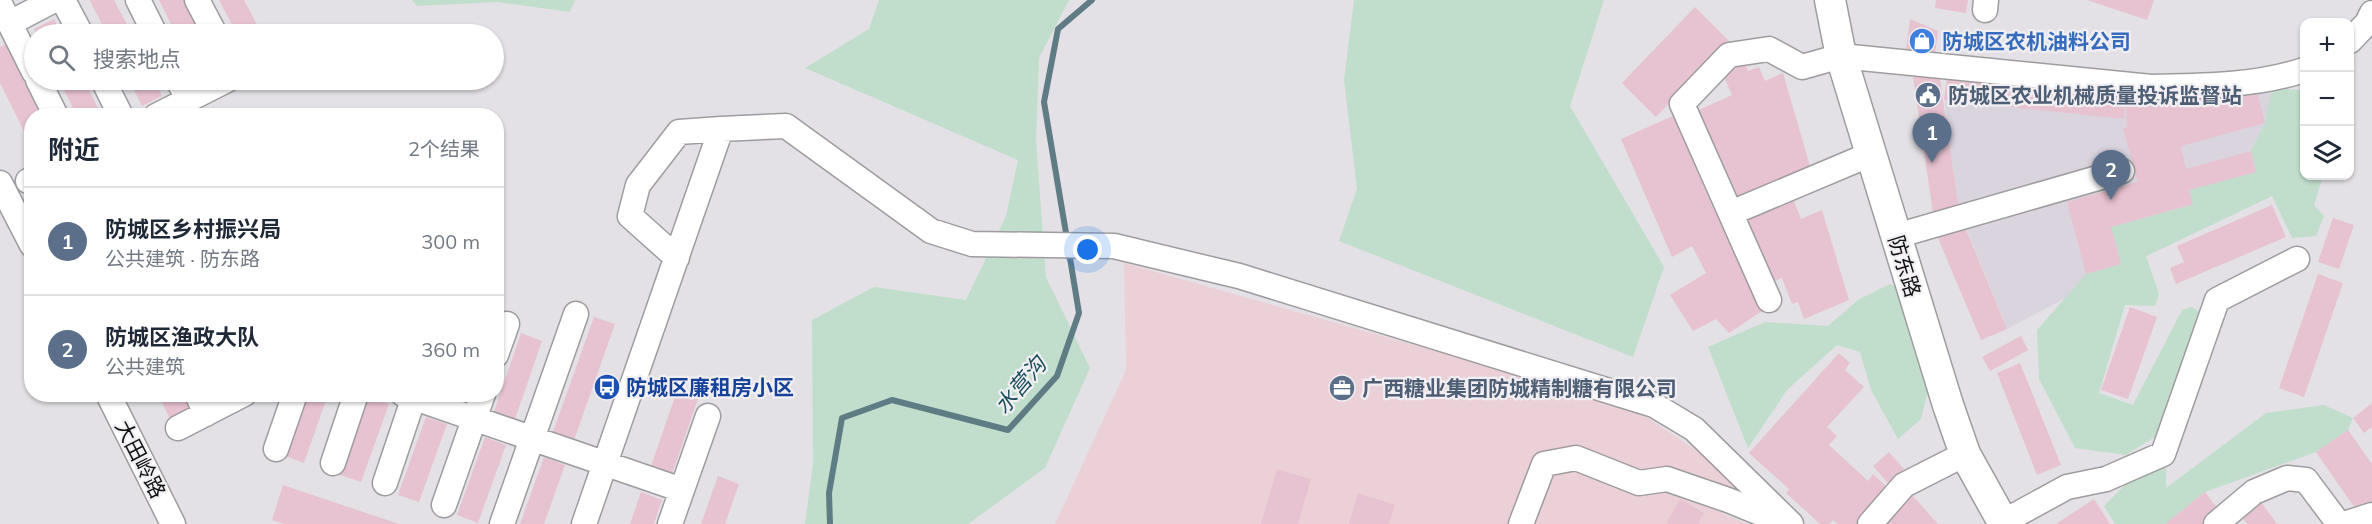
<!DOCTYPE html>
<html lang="zh">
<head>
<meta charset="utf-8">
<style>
	body { margin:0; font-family:Mulish,"Noto Sans SC",sans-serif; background:#f2f2f3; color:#1f2937 }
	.controls { position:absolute; right:18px; top:18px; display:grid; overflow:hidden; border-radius:12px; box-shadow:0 2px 4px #0004 }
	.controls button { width:54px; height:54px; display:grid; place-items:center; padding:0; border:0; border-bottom:2px solid #e0e1e3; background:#fff; color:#1f2937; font:30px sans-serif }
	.you { position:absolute; left:1088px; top:250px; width:21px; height:21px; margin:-15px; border:4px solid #fff; border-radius:50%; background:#1a73e8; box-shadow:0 0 0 9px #1a73e833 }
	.badge { display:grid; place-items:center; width:39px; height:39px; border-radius:50%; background:#78582e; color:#fff; font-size:20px; font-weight:700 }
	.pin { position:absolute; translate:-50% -50px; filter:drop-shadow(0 2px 3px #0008) }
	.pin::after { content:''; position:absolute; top:32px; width:21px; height:18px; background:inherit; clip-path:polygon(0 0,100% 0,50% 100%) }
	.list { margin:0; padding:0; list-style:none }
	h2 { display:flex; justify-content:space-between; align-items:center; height:78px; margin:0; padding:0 24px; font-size:26px }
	h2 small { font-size:20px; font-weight:400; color:#747a83 }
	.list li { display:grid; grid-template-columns:39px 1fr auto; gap:18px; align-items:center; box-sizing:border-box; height:108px; padding:0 24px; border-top:2px solid #e0e1e3 }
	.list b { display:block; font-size:22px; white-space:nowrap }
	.list p { margin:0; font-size:20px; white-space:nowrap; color:#747a83 }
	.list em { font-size:20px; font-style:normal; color:#747a83 }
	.icon { flex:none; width:33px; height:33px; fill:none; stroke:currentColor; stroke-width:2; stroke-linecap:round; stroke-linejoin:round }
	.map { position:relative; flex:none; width:2372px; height:524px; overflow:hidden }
	.search { position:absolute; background:#fff; box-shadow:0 2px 4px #0004; left:24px; top:24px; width:480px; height:66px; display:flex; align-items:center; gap:15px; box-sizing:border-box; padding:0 21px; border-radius:33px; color:#747a83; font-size:22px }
	.panel { position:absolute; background:#fff; box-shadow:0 2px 4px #0004; left:24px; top:108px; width:480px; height:294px; border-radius:24px }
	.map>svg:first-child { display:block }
	.built { fill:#dad4df }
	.industrial { fill:#ebd1d7 }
	.green { fill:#c0decb }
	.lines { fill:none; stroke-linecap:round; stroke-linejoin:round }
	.stream { stroke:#5f7b84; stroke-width:6 }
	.building { fill:#e7c2d0 }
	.minor-casing { stroke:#9e9c9f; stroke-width:27 }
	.major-casing { stroke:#9e9c9f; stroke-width:33 }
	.minor { stroke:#fff; stroke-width:24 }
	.major { stroke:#fff; stroke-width:30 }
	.labels { text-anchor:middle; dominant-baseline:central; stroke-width:4.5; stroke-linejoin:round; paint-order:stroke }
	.shop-label { font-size:21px; font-weight:bold; fill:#366cbe; stroke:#f1eff2; text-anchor:start }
	.service-label { font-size:21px; font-weight:bold; fill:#4e5e75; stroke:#f1eff2; text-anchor:start }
	.street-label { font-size:21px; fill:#111112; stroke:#f1eff2 }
	.transit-label { font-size:21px; font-weight:bold; fill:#164399; stroke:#f1eff2; text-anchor:start }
	.water-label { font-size:22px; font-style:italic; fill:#194e5e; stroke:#f1eff2 }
</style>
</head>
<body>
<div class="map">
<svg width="2372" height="524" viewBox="0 0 2372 524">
	<rect width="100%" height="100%" fill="#e3e1e5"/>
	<path class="built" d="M 1947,77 L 2126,97 L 2272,87 L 2304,91 L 2272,196 L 2146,256 L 2007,329 L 1959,210 L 1945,113 Z"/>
	<path class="industrial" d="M 1124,263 L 1630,406 L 1699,452 L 1734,484 L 1723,514 L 1748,524 L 1055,524 L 1126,370 Z"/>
	<path class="green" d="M 412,0 L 575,0 L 570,12 L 498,2 L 417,6 Z
		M 879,0 L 1069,0 L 1039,58 L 1036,140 L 1046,277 L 1090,368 L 1045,468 L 968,524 L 805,524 L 813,464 L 812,320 L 874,287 L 966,300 L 1006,216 L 1018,160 L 805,68 L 869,29 Z
		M 1354,0 L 1604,0 L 1570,106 L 1664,267 L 1633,357 L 1339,241 L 1357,189 L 1344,80 Z
		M 2272,87 L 2304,91 L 2304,176 L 2323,176 L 2314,205 L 2324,216 L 2316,236 L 2292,238 L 2272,196 L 2146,256 L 2159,294 L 2155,306 L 2125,305 L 2099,393 L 2133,405 L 2182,310 L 2192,307 L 2201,313 L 2158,435 L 2126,455 L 2075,448 L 2039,379 L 2037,330 L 2086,274 L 2121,264 L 2111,227 L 2192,205 L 2189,190 L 2256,172 L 2251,151 L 2265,123 Z
		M 1890,284 L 1905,289 L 1930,382 L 1921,419 L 1898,439 L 1871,390 L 1860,352 L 1837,345 L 1787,390 L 1748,448 L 1708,347 L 1765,322 L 1828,326 L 1858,300 Z
		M 2324,405 L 2353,418 L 2348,430 L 2316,452 L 2205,492 L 2165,524 L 2115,524 L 2104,506 L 2144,466 L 2166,468 L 2166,488 L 2266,413 Z"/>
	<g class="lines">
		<path class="stream" d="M 1067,239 L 1044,102 L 1058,29 L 1092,0
			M 830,524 L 829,493 L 842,418 L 892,400 L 1008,430 L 1057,376 L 1079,313 L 1069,252"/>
	</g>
	<path class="building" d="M 91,0 L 114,0 L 132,34 L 107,34 L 90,1 Z
		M 159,0 L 184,0 L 201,34 L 176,34 Z
		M 219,0 L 244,0 L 262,34 L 237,34 Z
		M 1936,0 L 1968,0 L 1966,13 L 1935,8 Z
		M 2087,0 L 2154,0 L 2147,20 Z
		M 1695,7 L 1729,41 L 1656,117 L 1622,83 Z
		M 54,19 L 62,34 L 37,34 L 34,29 Z
		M 1910,19 L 1938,31 L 1935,55 L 1906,51 Z
		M 6,44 L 41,116 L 32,116 L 32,147 L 0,83 L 0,47 Z
		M 1744,60 L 1748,71 L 1759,67 L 1765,81 L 1783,73 L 1812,173 L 1739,204 L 1699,110 L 1732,95 L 1721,70 Z
		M 1939,73 L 1959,210 L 1933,213 L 1913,77 Z
		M 1947,77 L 2126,97 L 2124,119 L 1944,100 Z
		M 59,80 L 84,80 L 102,116 L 77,116 Z
		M 129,80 L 154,80 L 162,96 L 142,106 Z
		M 2201,92 L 2257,92 L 2265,123 L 2181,146 L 2186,169 L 2251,151 L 2256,172 L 2189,190 L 2193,204 L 2111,227 L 2121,264 L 2086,274 L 2067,202 L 2138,182 L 2123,128 L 2127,127 L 2126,105 L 2153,99 L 2154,105 Z
		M 1673,116 L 1713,208 L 1765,309 L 1729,333 L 1716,319 L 1693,331 L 1670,295 L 1706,273 L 1692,246 L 1672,257 L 1621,139 Z
		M 1792,196 L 1801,219 L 1822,210 L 1849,300 L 1804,319 L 1798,302 L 1792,304 L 1782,278 L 1772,282 L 1745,217 Z
		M 2272,205 L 2286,237 L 2176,284 L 2170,268 L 2184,262 L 2177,246 Z
		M 2333,218 L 2354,225 L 2339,269 L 2318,262 Z
		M 1965,227 L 2007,329 L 1981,340 L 1938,238 Z
		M 2318,274 L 2343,283 L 2304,397 L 2279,388 Z
		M 2130,307 L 2157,317 L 2128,399 L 2101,390 Z
		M 594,317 L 615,324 L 574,440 L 553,432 Z
		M 521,333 L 542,341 L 515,419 L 494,412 Z
		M 2021,336 L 2028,350 L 1990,371 L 1982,357 Z
		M 1839,353 L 1850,363 L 1845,370 L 1864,387 L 1827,427 L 1837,436 L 1829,445 L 1868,481 L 1873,474 L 1888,488 L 1856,524 L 1838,524 L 1833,520 L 1829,524 L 1820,524 L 1786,493 L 1789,489 L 1749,453 Z
		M 2020,363 L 2061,465 L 2037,475 L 1997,373 Z
		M 678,388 L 699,396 L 672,474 L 651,466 Z
		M 158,394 L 183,394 L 190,409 L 170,419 Z
		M 304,394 L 328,394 L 304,463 L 283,455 Z
		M 367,397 L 389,404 L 361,482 L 340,475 Z
		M 2372,403 L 2372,427 L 2364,433 L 2353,418 Z
		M 426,417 L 447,424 L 419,502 L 398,495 Z
		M 2348,430 L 2372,464 L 2372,505 L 2359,514 L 2316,452 Z
		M 485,437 L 506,445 L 478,523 L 457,515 Z
		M 1889,452 L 1904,469 L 1888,483 L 1873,466 Z
		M 544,457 L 565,465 L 544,524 L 520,524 Z
		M 1277,469 L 1311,479 L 1298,524 L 1261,524 Z
		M 718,476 L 739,484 L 725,524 L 701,524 Z
		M 283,485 L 399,524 L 284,524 L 272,520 Z
		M 641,492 L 662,500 L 654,524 L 630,524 Z
		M 2205,492 L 2221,513 L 2207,524 L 2165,524 Z
		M 1358,493 L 1395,505 L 1389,524 L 1349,524 Z
		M 1912,495 L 1938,524 L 1884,524 L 1887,521 Z
		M 2258,498 L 2277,524 L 2247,524 L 2239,513 Z
		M 1680,499 L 1704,513 L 1698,524 L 1666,524 Z
		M 2094,499 L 2110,524 L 2056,524 Z"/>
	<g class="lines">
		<defs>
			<path id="minor" d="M 63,0 L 81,34
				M 138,0 L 155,34
				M 197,0 L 215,34
				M 0,4 L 34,72
				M 1985,10 L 1986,0
				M 10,23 L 54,0
				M 2350,41 L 2367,23 L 2372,13
				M 38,80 L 56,116
				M 103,80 L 121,116
				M 178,80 L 188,99
				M 156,116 L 227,80
				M 28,181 L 32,179
				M 0,183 L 32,245
				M 1731,213 L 1871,154
				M 1896,236 L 2122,171
				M 677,258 L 630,216 L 638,185 L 679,132 L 721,129
				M 1769,300 L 1682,104 L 1729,55 L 1769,49 L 1802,67 L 1841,56 L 2151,87 C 2202,86 2255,86 2304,70
				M 496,355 L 507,324
				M 108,394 L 173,524
				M 197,394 L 206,414
				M 403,394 L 682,490
				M 178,428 L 244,394
				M 276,449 L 295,394
				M 333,463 L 356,394
				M 385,483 L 415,394
				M 444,505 L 483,394
				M 2003,522 L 2067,487 L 2106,479 L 2163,454 L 2217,300 L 2297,259
				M 502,524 L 576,314
				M 584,524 L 721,129 L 786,126 L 931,231 L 972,244 L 1114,246 L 1239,276 L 1654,405 L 1694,429 L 1791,524
				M 670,524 L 708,416
				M 1521,524 L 1544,464 L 1576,458 L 1639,483 L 1667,479 L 1728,500 L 1782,522
				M 1870,524 L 1904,485 L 1965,454
				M 2216,524 L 2254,492 L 2287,478 L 2306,480 L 2339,524
				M 2344,524 L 2372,515"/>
			<path id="major" d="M 1830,0 L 1841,56 L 1948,405 L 1965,454 L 2004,524"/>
		</defs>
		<use href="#minor" class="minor-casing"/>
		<use href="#major" class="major-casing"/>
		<use href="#minor" class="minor"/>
		<use href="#major" class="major"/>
	</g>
	<defs>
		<symbol id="shop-disc" viewBox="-11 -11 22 22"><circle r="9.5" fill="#3f7fe0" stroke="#f1eff2"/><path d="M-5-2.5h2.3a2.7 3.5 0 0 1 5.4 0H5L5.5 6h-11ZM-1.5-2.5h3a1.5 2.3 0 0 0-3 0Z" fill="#fff"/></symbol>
		<symbol id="civic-disc" viewBox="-11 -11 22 22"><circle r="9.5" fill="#5c6f8a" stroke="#f1eff2"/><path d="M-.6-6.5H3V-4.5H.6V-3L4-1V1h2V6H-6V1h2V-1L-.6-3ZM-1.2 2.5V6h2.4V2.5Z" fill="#fff"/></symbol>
		<symbol id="bus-disc" viewBox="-11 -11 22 22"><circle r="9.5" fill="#1a4fb4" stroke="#f1eff2"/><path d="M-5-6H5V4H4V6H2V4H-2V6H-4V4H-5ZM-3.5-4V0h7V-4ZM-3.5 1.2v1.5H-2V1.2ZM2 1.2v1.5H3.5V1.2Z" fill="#fff"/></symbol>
		<symbol id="office-disc" viewBox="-11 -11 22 22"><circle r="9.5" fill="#5c6f8a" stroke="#f1eff2"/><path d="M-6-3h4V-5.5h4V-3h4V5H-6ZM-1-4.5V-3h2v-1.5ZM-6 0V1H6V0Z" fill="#fff"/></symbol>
	</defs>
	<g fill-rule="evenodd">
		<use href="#shop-disc" x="1907" y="26" width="30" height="30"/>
		<use href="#civic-disc" x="1913" y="80" width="30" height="30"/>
		<use href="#bus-disc" x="592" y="372" width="30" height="30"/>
		<use href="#office-disc" x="1327" y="373" width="30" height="30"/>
	</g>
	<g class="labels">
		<g class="shop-label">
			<text x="1942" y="41">防城区农机油料公司</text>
		</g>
		<g class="service-label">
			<text x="1948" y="95">防城区农业机械质量投诉监督站</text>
			<text x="1362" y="388">广西糖业集团防城精制糖有限公司</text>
		</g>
		<g class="street-label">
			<text transform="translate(1905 266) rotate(73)">防东路</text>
			<text transform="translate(141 459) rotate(63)">大田岭路</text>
		</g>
		<g class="transit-label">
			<text x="626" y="387">防城区廉租房小区</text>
		</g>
		<g class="water-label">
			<text transform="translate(1020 385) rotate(-50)">水营沟</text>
		</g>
	</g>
</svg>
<div class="controls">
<button>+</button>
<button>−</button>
<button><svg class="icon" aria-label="layers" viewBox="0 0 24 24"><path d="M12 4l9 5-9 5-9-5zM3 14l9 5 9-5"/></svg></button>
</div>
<div class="you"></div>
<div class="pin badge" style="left:1932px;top:163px;background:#5c6f8a">1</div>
<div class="pin badge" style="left:2111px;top:200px;background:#5c6f8a">2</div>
<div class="search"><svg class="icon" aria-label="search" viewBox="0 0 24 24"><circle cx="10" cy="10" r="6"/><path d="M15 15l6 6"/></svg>搜索地点</div>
<section class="panel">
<h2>附近<small>2个结果</small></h2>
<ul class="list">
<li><span class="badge" style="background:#5c6f8a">1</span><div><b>防城区乡村振兴局</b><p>公共建筑 · 防东路</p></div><em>300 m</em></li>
<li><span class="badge" style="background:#5c6f8a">2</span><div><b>防城区渔政大队</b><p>公共建筑</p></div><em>360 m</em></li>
</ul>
</section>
</div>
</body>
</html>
